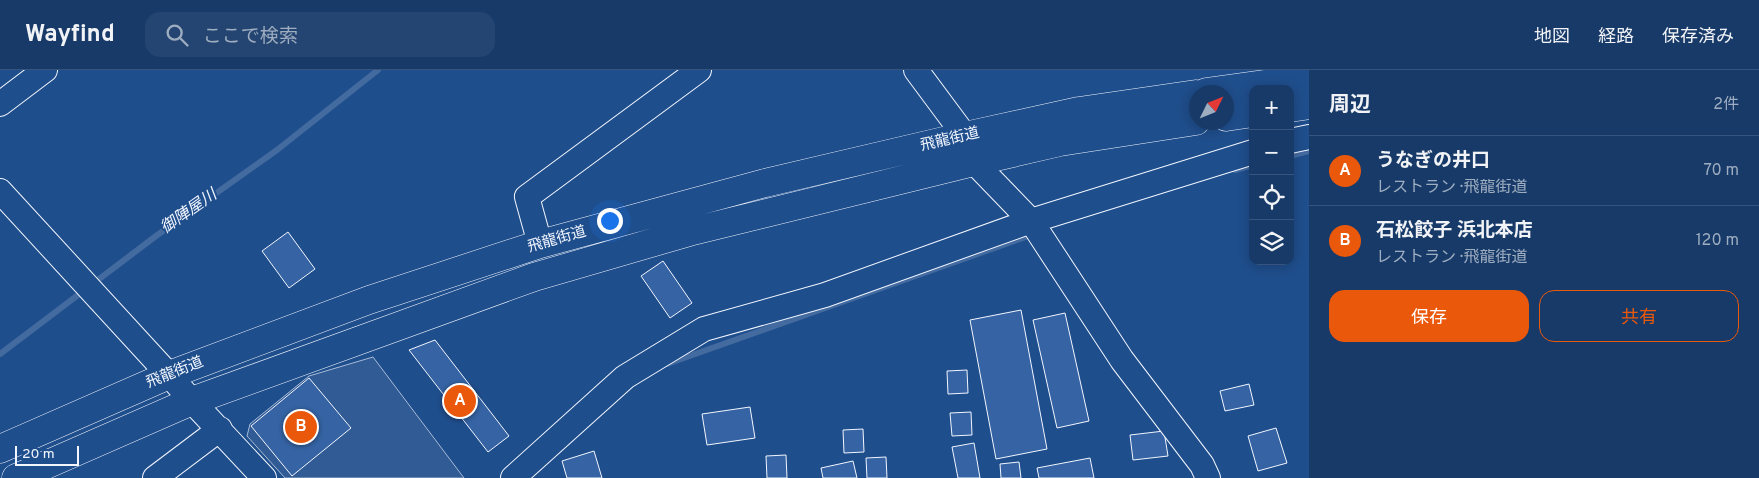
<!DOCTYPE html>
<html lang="ja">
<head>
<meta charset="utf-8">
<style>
	body { margin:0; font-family:Overpass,"Noto Sans JP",sans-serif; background:#244571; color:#f1f3f6 }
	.controls { position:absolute; right:15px; top:15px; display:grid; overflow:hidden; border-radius:10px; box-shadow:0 2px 12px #0003 }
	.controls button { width:45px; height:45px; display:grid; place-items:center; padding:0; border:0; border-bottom:1px solid #36547d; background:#173a69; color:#f1f3f6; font:25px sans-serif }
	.compass { position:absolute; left:1189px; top:15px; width:45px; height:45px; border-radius:50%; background:#173a69; box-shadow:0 2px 12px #0003; rotate:47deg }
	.scale { position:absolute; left:15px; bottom:12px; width:64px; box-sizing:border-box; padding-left:5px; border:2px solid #f2f6ff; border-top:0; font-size:14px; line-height:18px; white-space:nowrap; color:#f2f6ff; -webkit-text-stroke:4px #1f4e8c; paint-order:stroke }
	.you { position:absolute; left:609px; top:150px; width:18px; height:18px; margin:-12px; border:4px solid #fff; border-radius:50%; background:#1a73e8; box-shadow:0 0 0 8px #1a73e833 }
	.badge { display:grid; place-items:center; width:32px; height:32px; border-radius:50%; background:#ea580c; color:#fff; font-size:16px; font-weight:700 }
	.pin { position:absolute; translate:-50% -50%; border:2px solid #fff; box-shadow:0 1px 5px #0006 }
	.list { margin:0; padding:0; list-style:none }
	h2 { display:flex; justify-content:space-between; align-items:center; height:65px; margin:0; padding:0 20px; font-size:21px }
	h2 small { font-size:16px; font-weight:400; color:#9eadc0 }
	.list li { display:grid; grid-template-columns:32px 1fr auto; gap:15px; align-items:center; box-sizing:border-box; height:70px; padding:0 20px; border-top:1px solid #36547d }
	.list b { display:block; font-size:19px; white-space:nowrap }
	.list p { margin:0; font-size:16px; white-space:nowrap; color:#9eadc0 }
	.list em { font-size:16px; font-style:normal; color:#9eadc0 }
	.actions { display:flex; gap:10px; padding:15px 20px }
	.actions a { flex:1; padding:11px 0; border:1px solid #ea580c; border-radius:15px; text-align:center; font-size:18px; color:#ea580c }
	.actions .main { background:#ea580c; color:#fff }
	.icon { flex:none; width:28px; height:28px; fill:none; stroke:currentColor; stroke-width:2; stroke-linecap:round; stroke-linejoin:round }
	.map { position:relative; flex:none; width:1309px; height:408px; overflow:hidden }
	header { display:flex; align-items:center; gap:30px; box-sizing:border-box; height:70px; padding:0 25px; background:#173a69; border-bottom:1px solid #36547d }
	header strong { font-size:24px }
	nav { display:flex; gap:28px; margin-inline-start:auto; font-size:18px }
	.search { width:350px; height:45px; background:#244571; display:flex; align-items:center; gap:12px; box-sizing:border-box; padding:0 18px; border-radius:15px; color:#9eadc0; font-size:19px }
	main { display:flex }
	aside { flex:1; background:#173a69 }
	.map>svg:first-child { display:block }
	.built { fill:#305b95; stroke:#a8bbd7 }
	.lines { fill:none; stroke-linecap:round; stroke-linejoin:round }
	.stream { stroke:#446ba0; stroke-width:6 }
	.building { fill:#3563a3; stroke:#f2f6ff }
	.minor-casing { stroke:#f2f6ff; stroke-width:26 }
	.highway-casing { stroke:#f2f6ff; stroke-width:29 }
	.minor { stroke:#1f4e8c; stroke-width:24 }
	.highway { stroke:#1f4e8c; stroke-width:28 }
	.labels { text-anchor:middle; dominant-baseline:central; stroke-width:4; stroke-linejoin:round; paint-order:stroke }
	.street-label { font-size:15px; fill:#f2f6ff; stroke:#1f4e8c }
	.water-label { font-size:16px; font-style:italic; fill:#f2f6ff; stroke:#1f4e8c }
</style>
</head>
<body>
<header>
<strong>Wayfind</strong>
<div class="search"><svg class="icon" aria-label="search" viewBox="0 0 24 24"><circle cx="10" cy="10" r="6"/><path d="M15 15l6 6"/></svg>ここで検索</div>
<nav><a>地図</a><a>経路</a><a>保存済み</a></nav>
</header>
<main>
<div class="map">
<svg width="1309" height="408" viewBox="0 0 1309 408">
	<rect width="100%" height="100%" fill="#1f4e8c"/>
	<path class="built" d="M 373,287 L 464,408 L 285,408 L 247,366 L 250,354 L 309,306 Z"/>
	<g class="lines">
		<path class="stream" d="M 1290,86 L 1309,81
			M 1235,100 L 1253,95
			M 0,284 L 156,166 L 277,80 L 378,0
			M 667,294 L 1031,165"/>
	</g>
	<path class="building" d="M 288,162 L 315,199 L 289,218 L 262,181 Z
		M 663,191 L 692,233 L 670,248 L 641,206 Z
		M 1021,240 L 1047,379 L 996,389 L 970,250 Z
		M 1065,243 L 1089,351 L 1057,358 L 1033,250 Z
		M 435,270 L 509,366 L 488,382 L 409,280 Z
		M 967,300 L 968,323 L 948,324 L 947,301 Z
		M 309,308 L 351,358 L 292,406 L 251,356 Z
		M 1249,314 L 1254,335 L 1225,341 L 1220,321 Z
		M 750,337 L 755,368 L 707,375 L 702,344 Z
		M 971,342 L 972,365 L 952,366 L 950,343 Z
		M 1276,358 L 1287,393 L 1258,401 L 1248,366 Z
		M 863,359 L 864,382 L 844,383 L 843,360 Z
		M 1164,361 L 1168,386 L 1133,390 L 1130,365 Z
		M 974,373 L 980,408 L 958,408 L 952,377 Z
		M 594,381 L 602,408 L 567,408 L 562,391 Z
		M 786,385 L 787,408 L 767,408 L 766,386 Z
		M 886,387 L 887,408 L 867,408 L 866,388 Z
		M 1090,388 L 1094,408 L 1039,408 L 1037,398 Z
		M 853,391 L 857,408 L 823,408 L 821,398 Z
		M 1019,392 L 1021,408 L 1001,408 L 1000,394 Z"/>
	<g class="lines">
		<defs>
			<path id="minor" d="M 916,0 L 965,66
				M 0,34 L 45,0
				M 1290,71 L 1309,67
				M 974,92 L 1031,151 L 1122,290 L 1202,395 L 1208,408
				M 0,121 L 169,305 L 192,331 L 264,408
				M 540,174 L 527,127 L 699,0
				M 155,408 L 220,359
				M 513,408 L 625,307 L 704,259 L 825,225 L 1031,151 L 1253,82"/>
			<path id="highway" d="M 1206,22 L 1309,8
				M 1290,38 L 1309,35
				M 1226,47 L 1253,43
				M 0,379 L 169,305 L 369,230 L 540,174 L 765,113 L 965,66 L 1079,41 L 1196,24
				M 16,408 L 192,331 L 534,207 L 689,162 L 974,92 L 1060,72 L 1196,51"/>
		</defs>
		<use href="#minor" class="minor-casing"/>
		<use href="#highway" class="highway-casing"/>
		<use href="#minor" class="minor"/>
		<use href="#highway" class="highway"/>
	</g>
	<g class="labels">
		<g class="street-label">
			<text transform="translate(950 70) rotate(-13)">飛龍街道</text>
			<text transform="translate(557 170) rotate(-16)">飛龍街道</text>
			<text transform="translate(175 303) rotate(-22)">飛龍街道</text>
		</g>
		<g class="water-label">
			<text transform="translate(189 142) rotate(-35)">御陣屋川</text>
		</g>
	</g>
</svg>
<div class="controls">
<button>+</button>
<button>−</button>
<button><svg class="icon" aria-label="locate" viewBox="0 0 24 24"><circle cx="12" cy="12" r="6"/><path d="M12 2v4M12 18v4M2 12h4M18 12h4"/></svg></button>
<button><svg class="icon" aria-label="layers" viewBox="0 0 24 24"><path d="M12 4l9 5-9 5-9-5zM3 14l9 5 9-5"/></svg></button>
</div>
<svg class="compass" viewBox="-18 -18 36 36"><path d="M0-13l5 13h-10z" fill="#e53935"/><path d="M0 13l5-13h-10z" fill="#9eadc0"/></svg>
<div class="scale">20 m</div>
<div class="you"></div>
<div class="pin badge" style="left:460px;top:331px">A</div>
<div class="pin badge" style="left:301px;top:357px">B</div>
</div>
<aside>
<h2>周辺<small>2件</small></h2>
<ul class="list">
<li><span class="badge">A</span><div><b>うなぎの井口</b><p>レストラン · 飛龍街道</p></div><em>70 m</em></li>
<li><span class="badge">B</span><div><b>石松餃子 浜北本店</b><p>レストラン · 飛龍街道</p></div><em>120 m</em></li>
</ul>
<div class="actions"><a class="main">保存</a><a>共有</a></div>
</aside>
</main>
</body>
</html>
